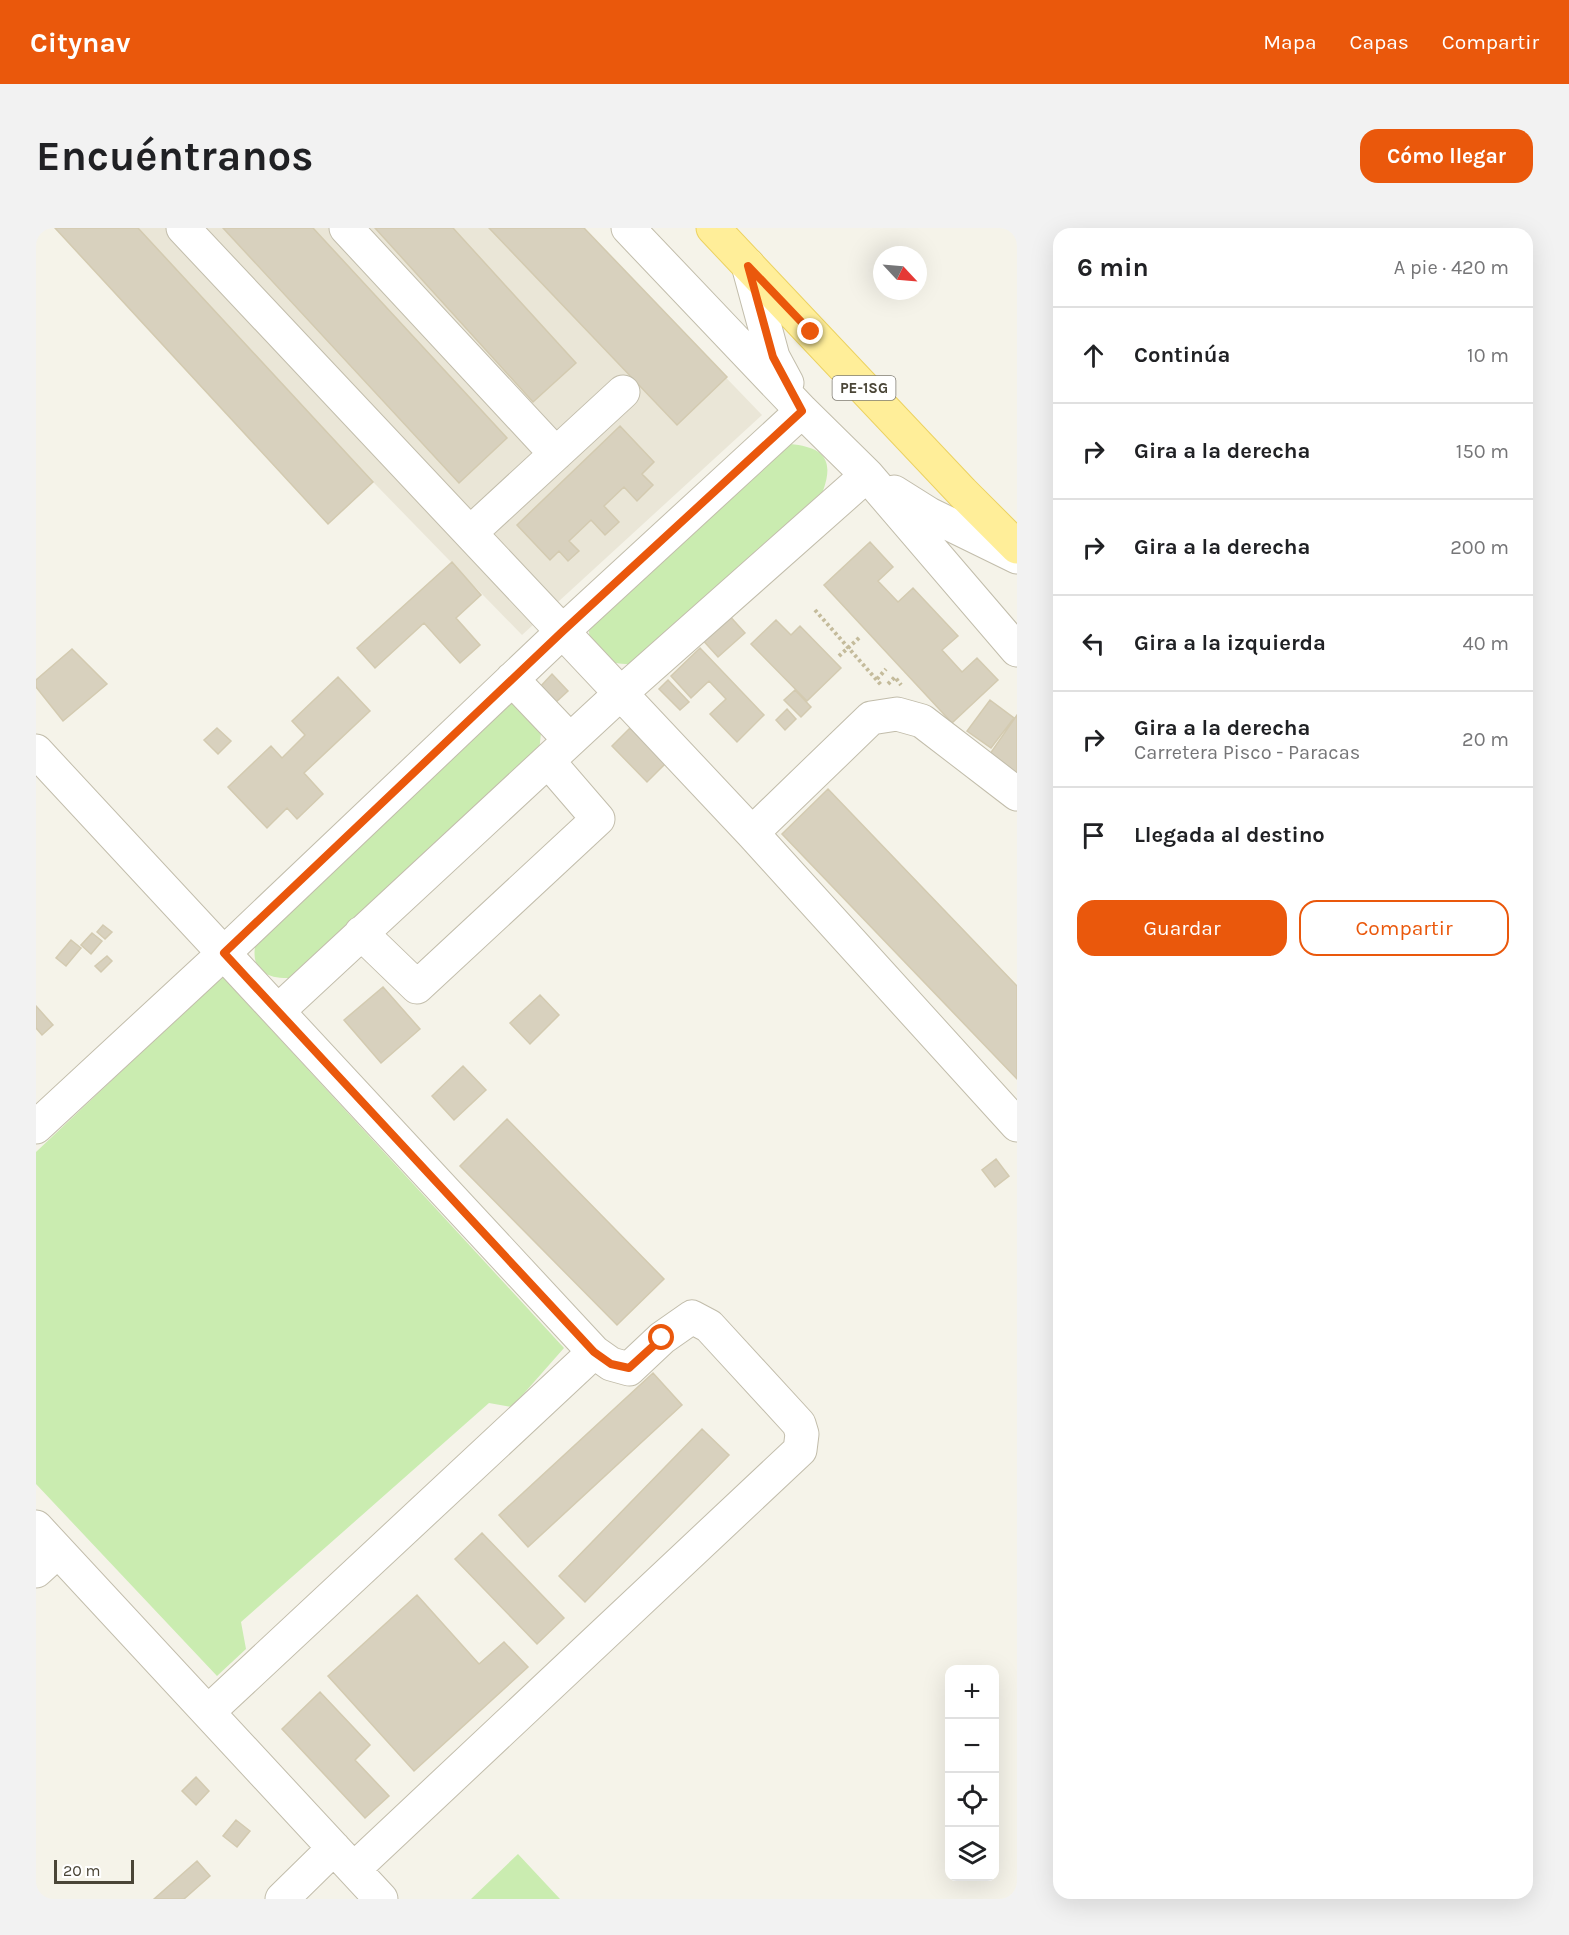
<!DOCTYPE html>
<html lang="es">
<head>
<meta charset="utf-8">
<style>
	body { margin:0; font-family:Karla,sans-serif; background:#f2f2f2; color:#202124 }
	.controls { position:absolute; right:18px; bottom:18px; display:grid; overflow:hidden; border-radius:12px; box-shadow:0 6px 24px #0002 }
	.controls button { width:54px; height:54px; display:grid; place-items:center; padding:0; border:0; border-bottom:2px solid #e0e0e0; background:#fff; color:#202124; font:30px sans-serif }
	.compass { position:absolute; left:837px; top:18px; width:54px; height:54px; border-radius:50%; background:#fff; box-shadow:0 6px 24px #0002; rotate:116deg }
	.scale { position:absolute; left:18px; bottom:15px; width:80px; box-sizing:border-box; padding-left:6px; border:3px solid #4a4537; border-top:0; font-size:16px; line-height:21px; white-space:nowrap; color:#4a4537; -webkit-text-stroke:4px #fff; paint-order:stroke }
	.stop { position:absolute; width:18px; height:18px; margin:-14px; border:4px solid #ea580c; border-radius:50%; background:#fff }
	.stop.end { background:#ea580c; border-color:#fff; box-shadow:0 2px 6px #0008 }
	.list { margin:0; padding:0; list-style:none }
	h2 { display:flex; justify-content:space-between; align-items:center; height:78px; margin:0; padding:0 24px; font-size:26px }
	h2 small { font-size:20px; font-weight:400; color:#757577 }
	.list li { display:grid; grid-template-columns:39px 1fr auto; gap:18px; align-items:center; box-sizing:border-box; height:96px; padding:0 24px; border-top:2px solid #e0e0e0 }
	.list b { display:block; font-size:22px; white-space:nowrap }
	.list p { margin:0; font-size:20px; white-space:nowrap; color:#757577 }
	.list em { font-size:20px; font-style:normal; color:#757577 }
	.actions { display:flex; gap:12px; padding:18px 24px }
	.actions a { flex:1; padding:14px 0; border:2px solid #ea580c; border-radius:18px; text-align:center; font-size:21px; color:#ea580c }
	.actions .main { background:#ea580c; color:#fff }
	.icon { flex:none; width:33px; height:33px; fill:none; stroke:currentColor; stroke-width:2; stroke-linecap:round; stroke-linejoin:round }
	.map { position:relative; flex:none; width:981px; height:1671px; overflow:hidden; border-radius:18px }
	header { display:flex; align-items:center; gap:36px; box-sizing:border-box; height:84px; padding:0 30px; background:#ea580c; color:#fff }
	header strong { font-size:28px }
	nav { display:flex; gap:33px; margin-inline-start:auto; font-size:21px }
	.intro { display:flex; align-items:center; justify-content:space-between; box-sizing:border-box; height:144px; padding:0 36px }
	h1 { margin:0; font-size:42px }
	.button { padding:15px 27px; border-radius:18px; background:#ea580c; color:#fff; font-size:21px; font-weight:700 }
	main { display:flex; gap:36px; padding:0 36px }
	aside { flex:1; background:#fff; border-radius:18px; box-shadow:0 6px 24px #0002 }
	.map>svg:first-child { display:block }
	.residential { fill:#eae6d7 }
	.green { fill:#caecb0 }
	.building { fill:#d8d1be; stroke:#d3cab0; stroke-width:1.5 }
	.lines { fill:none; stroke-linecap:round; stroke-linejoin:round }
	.minor-casing { stroke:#c2bdab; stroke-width:35 }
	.major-casing { stroke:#ecd261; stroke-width:35 }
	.path { stroke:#c4bb9b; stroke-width:4; stroke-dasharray:3 3; stroke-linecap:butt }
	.minor { stroke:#fff; stroke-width:33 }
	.major { stroke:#fe9; stroke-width:33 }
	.route { stroke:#ea580c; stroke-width:8 }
	.labels { text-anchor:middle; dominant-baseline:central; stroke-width:5; stroke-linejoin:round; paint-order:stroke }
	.shield { fill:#fff; stroke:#807d73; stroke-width:1.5 }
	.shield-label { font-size:15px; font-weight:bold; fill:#4a4537 }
</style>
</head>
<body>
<header>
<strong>Citynav</strong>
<nav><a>Mapa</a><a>Capas</a><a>Compartir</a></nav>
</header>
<div class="intro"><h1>Encuéntranos</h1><a class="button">Cómo llegar</a></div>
<main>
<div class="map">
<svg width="981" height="1671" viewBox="0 0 981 1671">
	<rect width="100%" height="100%" fill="#f5f3e9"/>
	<path class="residential" d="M 90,0 L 546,0 L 726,187 L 486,407 Z"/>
	<path class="green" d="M 754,216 C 786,219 799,230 787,263 L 596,436 C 576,436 569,434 554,420 L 553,403 L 561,387 Z
		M 472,473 L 488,480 L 505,505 L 503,524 L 266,749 C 229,754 209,742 223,704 Z
		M 186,748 L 528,1120 L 476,1179 L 453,1175 L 205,1394 L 210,1421 L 181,1448 L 0,1256 L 0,924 Z
		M 482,1626 L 524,1671 L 435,1671 Z"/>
	<path class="building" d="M 19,0 L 102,0 L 337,254 L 292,296 Z
		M 187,0 L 277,0 L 471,210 L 423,255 Z
		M 339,0 L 417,0 L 540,135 L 497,174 Z
		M 453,0 L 548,0 L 691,149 L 641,197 Z
		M 584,198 L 618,234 L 606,246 L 617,257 L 601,273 L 588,259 L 568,278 L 583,294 L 569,307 L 555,292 L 533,313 L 543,323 L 532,333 L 523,323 L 514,332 L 481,297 Z
		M 834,314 L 857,339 L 842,353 L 862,374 L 877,360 L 922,408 L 906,422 L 926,444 L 941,430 L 962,452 L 916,495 L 788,357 Z
		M 416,334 L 445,367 L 420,390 L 444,417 L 424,435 L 388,395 L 339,440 L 321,420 Z
		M 691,385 L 709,405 L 682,429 L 664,409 Z
		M 740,392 L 755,407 L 764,398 L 805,440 L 771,473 L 715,416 Z
		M 664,420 L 728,487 L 701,514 L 674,486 L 690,471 L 673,453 L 655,470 L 635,448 Z
		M 36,421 L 71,456 L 27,493 L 0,459 L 0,452 Z
		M 516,446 L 532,463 L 519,475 L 503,460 Z
		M 302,449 L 334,483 L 268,545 L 287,566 L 261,591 L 251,580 L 231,600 L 192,559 L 235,518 L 246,530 L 269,507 L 256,493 Z
		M 632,452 L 653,474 L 644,482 L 623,461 Z
		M 759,462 L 775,479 L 765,489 L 748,472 Z
		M 954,472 L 978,490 L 955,520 L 931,503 Z
		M 751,481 L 760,491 L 749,502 L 740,492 Z
		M 981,487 L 981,556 L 949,533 Z
		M 181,500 L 195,513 L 182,526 L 168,512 Z
		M 594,500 L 629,536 L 611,554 L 576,518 Z
		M 792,561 L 981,758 L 981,851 L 746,606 Z
		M 67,697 L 76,704 L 69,711 L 61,704 Z
		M 56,705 L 66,713 L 55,726 L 45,717 Z
		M 35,712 L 45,720 L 30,738 L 20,730 Z
		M 71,728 L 76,733 L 65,744 L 59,738 Z
		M 347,759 L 384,801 L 345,835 L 308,792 Z
		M 504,767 L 523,787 L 494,816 L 474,795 Z
		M 0,778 L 17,797 L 6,807 L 0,800 Z
		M 427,838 L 450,862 L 418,892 L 396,868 Z
		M 471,891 L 628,1051 L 581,1097 L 424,938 Z
		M 960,931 L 973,948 L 959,959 L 946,942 Z
		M 617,1145 L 646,1177 L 492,1319 L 463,1287 Z
		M 666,1201 L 693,1227 L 549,1374 L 523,1348 Z
		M 446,1305 L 528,1390 L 501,1416 L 419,1331 Z
		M 381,1367 L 443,1436 L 468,1414 L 492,1439 L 378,1543 L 292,1448 Z
		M 284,1464 L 334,1517 L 319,1532 L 353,1568 L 329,1590 L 246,1501 Z
		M 160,1549 L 173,1563 L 160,1577 L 146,1563 Z
		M 200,1592 L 214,1603 L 201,1619 L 187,1608 Z
		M 161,1633 L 174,1648 L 148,1671 L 118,1671 Z"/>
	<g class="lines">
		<defs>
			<path id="minor" d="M 147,0 L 716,605 L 981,897
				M 310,0 L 520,226
				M 592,0 L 766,183 L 831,247 L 981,422
				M 712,37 L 737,129 L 751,155
				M 858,264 L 893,286 L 981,329
				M 434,305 L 587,164
				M 476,451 L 534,512
				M 0,523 L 558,1124 L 575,1136 L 593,1141 L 626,1110 L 656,1089 L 673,1098 L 763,1196 L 766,1206 L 764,1222 L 318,1641
				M 716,605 L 835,490 L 861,486 L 886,493 L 981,566
				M 325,705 L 381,759 L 562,591 L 512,533
				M 242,783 L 585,465 L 831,247
				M 0,899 L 188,725 L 527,403 L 766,183
				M 0,1299 L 345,1671
				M 0,1343 L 22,1323
				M 172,1484 L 558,1124
				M 246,1671 L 298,1620"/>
			<path id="major" d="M 677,0 L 926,264 L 981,319"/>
		</defs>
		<use href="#minor" class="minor-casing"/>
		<use href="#major" class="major-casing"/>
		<path class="path" d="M 779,382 L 846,458
			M 803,428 L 824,409
			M 841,451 L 850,441
			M 852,456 L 859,449 L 865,457"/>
		<use href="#minor" class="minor"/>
		<use href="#major" class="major"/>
	</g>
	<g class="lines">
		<path class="route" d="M 626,1110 L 593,1140 L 575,1136 L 558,1124 L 188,725 L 527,403 L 766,183 L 737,129 L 712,38 L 775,104"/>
	</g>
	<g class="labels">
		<rect class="shield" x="796.5" y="148" width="63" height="24" rx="4.5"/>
		<g class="shield-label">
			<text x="828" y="160">PE-1SG</text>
		</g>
	</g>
</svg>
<div class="controls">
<button>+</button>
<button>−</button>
<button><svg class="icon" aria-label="locate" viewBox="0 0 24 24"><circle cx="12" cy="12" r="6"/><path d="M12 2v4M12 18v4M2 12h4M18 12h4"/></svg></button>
<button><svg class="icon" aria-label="layers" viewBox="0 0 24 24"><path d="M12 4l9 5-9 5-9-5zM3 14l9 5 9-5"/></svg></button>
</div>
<svg class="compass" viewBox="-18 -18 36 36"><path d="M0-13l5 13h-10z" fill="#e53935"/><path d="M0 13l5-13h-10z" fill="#757577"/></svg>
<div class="scale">20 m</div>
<div class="stop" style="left:626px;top:1110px"></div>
<div class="stop end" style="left:775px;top:104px"></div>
</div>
<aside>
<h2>6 min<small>A pie · 420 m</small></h2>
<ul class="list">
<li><svg class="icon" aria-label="ahead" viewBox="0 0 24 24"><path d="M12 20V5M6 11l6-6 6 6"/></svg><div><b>Continúa</b></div><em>10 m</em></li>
<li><svg class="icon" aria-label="right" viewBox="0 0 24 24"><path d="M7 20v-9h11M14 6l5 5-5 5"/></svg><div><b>Gira a la derecha</b></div><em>150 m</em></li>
<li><svg class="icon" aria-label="right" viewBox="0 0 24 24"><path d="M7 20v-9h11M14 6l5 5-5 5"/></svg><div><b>Gira a la derecha</b></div><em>200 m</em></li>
<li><svg class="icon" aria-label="left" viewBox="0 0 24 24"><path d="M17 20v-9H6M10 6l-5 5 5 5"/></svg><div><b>Gira a la izquierda</b></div><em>40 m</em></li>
<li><svg class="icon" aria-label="right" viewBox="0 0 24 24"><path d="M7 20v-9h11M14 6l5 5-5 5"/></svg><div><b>Gira a la derecha</b><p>Carretera Pisco - Paracas</p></div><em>20 m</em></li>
<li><svg class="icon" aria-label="arrive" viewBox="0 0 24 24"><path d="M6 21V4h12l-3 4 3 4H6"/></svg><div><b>Llegada al destino</b></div></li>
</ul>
<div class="actions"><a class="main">Guardar</a><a>Compartir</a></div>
</aside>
</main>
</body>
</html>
